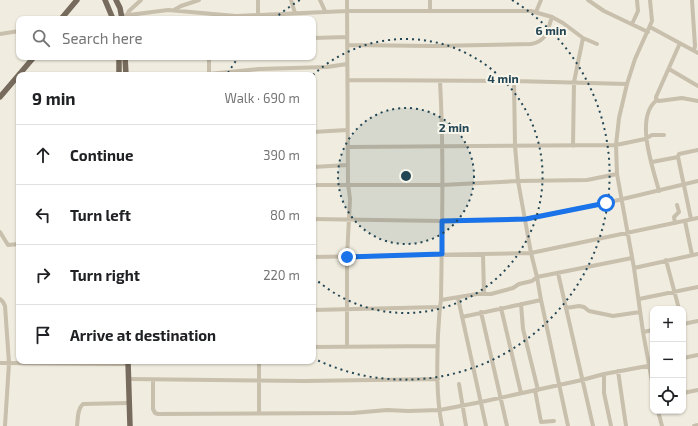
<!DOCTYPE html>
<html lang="en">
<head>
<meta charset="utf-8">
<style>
	body { margin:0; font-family:"Exo 2",sans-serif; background:#f6f6f6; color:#202124 }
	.controls { position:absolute; right:12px; bottom:12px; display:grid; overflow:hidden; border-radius:8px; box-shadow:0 1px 3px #0004 }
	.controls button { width:36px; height:36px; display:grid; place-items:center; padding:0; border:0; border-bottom:1px solid #e0e0e0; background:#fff; color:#202124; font:20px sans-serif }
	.stop { position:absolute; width:12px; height:12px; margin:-9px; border:3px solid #1a73e8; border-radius:50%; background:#fff }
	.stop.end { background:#1a73e8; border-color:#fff; box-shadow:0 1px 4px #0008 }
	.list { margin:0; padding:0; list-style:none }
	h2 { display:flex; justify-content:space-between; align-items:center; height:52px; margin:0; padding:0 16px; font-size:17px }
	h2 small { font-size:13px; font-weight:400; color:#757577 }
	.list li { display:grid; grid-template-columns:26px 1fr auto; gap:12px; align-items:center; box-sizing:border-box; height:60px; padding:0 16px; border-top:1px solid #e0e0e0 }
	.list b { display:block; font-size:15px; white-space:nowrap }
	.list em { font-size:13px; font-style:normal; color:#757577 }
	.icon { flex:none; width:22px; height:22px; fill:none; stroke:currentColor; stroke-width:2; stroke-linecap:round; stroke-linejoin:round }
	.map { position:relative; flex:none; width:698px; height:426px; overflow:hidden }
	.search { position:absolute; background:#fff; box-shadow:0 1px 3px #0004; left:16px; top:16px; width:300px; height:44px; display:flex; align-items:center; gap:10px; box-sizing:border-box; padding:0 14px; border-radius:8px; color:#757577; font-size:15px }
	.panel { position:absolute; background:#fff; box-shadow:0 1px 3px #0004; left:16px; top:72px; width:300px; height:292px; border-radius:8px }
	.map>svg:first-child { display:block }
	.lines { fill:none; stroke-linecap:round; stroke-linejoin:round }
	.minor { stroke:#c8bfac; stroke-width:4 }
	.major { stroke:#776b5d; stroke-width:5.5 }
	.route { stroke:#1a73e8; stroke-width:5 }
	.ring { fill:none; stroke:#234654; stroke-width:2; stroke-dasharray:2 4 }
	.centre { fill:#234654; stroke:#f8f5eb; stroke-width:2 }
	.ring-label { font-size:12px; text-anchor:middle; font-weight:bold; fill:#234654; stroke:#f8f5eb; stroke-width:4; stroke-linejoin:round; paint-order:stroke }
</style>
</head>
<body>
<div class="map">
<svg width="698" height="426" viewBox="0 0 698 426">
	<rect width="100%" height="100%" fill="#f0ecdf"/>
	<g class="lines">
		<path class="minor" d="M 291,0 L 295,13
			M 320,0 L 325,11
			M 430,0 L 430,10
			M 588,0 L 604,11 L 648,32
			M 650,0 L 652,21 L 635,59 L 627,84 L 619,118 L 616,145 L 617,174 L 634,268 L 643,332 L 653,387
			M 692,0 L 695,46 L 694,50
			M 174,10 L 181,6 L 199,0
			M 536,12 L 541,0
			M 127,15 L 129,11 L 141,0
			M 258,15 L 258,0
			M 121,16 L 168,10 L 236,16 L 347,11 L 531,11 L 552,17 L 563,23 L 583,38 L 597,44
			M 632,24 L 638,11 L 637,0
			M 650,27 L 698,53
			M 0,34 L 19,31
			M 313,38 L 347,37
			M 680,43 L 656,97 L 656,99 L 659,101 L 682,98 L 698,101
			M 347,45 L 433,46 L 531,44 C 547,41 547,31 552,17
			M 669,69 L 698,86
			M 209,74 L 259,69 L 327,67 L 347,64
			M 193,75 L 209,74 L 209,57
			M 348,80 L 514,81 L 627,84
			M 440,81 C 444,154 442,227 441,300 C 439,311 439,323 438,334 C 437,364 436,396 442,426
			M 514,81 L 515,146 L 518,181 L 531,253 L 537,277 L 541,300 L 568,426
			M 657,100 C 634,117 653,168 659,191
			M 313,132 L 347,130
			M 573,146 L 574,82 L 583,38
			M 348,147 L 616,145 L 645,139 L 652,135 L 664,135
			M 678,157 L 691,219
			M 652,162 L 678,157 L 679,154 L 698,150
			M 313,167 L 348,165
			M 313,185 L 442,185 L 518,181 L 587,180 L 617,174
			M 313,219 L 442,221 L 526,219 L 606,203 L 698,181
			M 685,221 L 692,255
			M 675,223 L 674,217 L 679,212 L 677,205
			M 0,232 L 8,245 L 19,244
			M 483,255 L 484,293
			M 313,257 L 531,253 L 698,218
			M 666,260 L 679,309
			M 634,268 L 698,254
			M 558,273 L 593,426
			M 458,298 L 486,426
			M 0,299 L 3,302 L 5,306 L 9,363 L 5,426
			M 639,299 L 698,287
			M 441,300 L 477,294 L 491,294 L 513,288 L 519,284 L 532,281 L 537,277 L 632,258
			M 521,304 L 523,329 L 538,390
			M 501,308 L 521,393
			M 566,308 L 579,306 L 584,307 L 589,311 L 613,316 L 640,312
			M 313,310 L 440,307
			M 481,312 L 507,426
			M 462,317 L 541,300
			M 683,324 L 698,321
			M 643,332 L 653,330
			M 313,347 L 438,346
			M 347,347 L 347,257 L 350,199 L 348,184 L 347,0
			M 683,358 L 698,355
			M 259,361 L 259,413
			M 0,363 L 127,364
			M 618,371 L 626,426
			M 604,374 L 604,393 L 611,426
			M 129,379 L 305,381 L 438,379
			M 153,380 L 153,409 L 155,413 L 158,414 L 353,413 L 387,410 L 408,411 L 440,410 L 481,402 L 582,380 L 604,374 L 653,365
			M 459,384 L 466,426
			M 535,390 L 541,422 L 554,421
			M 683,393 L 698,390
			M 658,411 L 662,426
			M 77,426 C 78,419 77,409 83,404 L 127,403
			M 694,426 L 698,425"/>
		<path class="major" d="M 105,0 L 113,19
			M 116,0 L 120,8 L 122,19
			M 61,19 L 77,0
			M 119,57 L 119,75
			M 125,57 L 126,75
			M 0,97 L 34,57
			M 128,361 L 130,426"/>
	</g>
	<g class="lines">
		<path class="route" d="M 347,257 L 442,254 L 442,221 L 526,219 L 606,203"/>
	</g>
	<circle cx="406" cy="176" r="68" fill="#234654" fill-opacity=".12"/>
	<g class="ring">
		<circle cx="406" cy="176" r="68"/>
		<path d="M313 75A137 137 0 1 1 313 277"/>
		<path d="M228 73A205 205 0 0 1 238 58M274 19A205 205 0 0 1 300 0M512 0A205 205 0 0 1 315 359"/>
	</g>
	<circle cx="406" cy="176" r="6" class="centre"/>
	<g class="ring-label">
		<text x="551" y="35">6 min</text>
		<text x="503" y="83">4 min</text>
		<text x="454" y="132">2 min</text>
	</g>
</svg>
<div class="controls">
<button>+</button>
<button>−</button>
<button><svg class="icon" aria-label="locate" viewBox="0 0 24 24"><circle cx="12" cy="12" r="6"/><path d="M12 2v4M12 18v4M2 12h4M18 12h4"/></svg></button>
</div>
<div class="stop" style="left:606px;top:203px"></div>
<div class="stop end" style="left:347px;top:257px"></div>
<div class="search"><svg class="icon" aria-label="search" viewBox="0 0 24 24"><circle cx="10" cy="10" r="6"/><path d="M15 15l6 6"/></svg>Search here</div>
<section class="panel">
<h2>9 min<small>Walk · 690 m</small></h2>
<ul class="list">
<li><svg class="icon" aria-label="ahead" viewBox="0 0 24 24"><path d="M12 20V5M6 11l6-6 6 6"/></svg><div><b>Continue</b></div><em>390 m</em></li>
<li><svg class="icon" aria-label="left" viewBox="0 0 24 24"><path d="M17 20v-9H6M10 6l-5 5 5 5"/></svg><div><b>Turn left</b></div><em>80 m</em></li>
<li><svg class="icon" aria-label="right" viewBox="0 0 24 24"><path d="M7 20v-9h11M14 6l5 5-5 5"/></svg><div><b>Turn right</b></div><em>220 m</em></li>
<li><svg class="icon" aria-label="arrive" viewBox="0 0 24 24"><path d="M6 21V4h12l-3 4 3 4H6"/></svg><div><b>Arrive at destination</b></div></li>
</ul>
</section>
</div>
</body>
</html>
